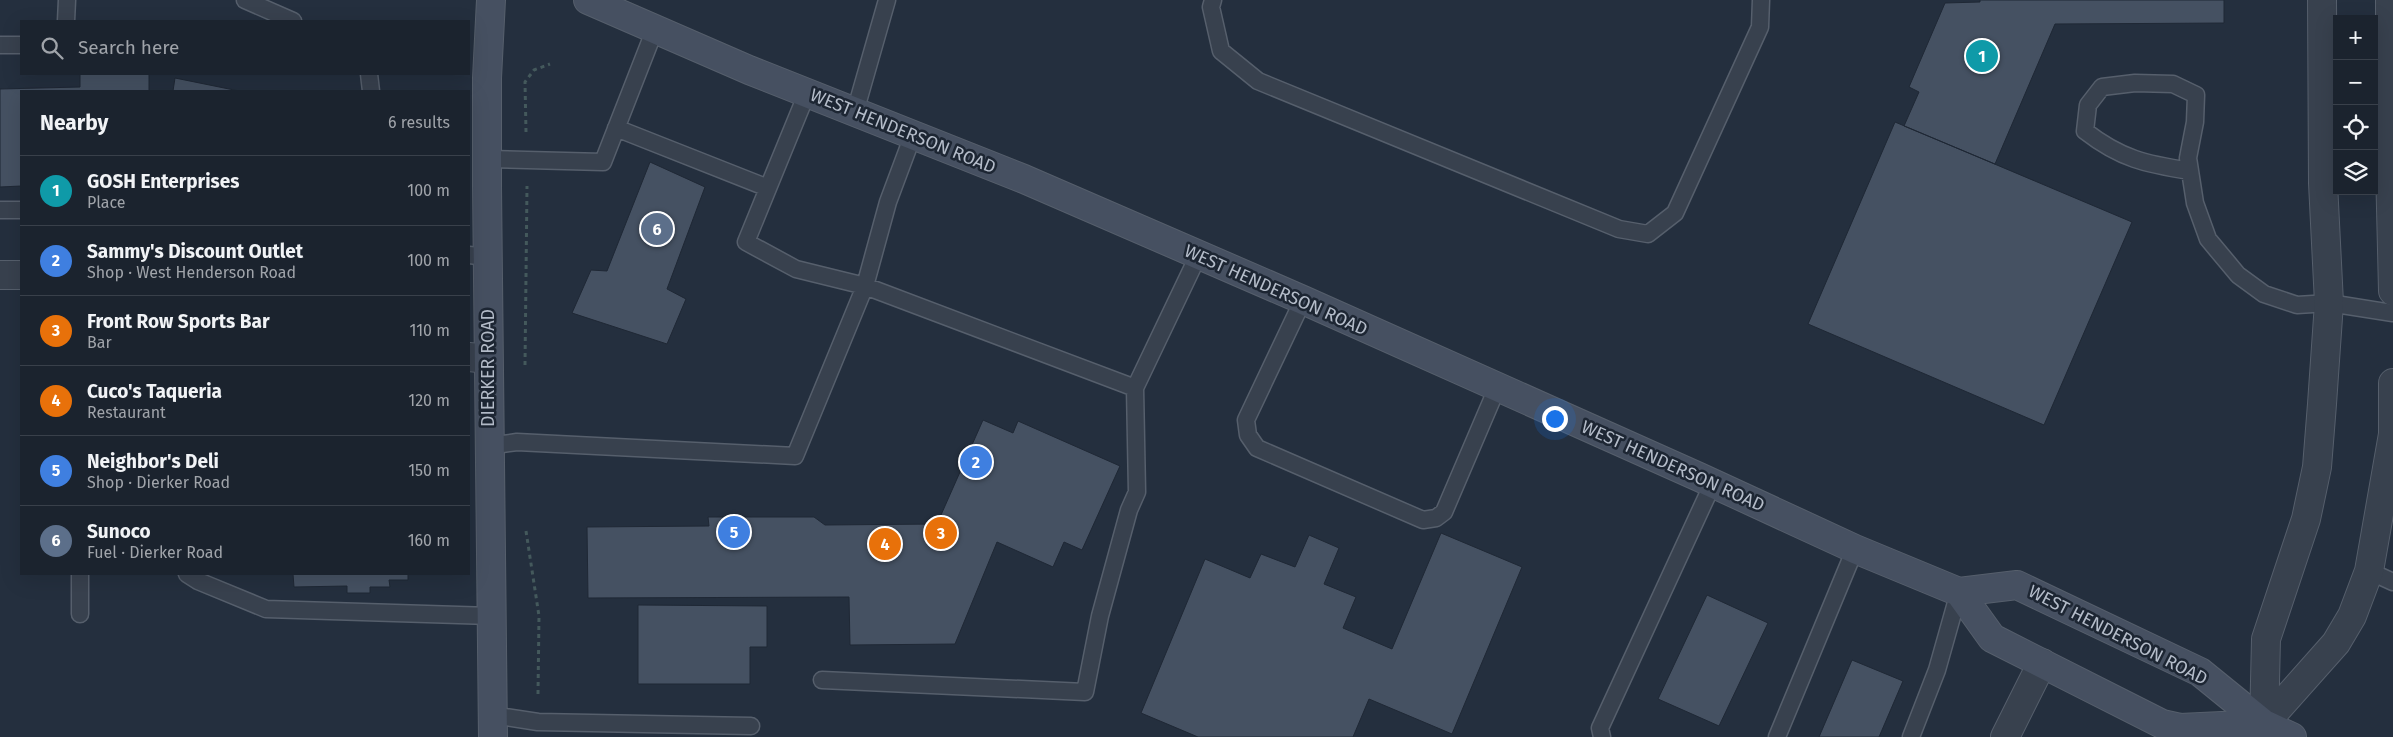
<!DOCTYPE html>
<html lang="en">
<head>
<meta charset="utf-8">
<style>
	body { margin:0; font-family:"Fira Sans",sans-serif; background:#242b36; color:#f1f3f6 }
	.controls { position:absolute; right:15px; top:15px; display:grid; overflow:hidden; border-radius:0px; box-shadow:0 5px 20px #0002 }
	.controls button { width:45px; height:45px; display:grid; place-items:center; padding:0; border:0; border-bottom:1px solid #39404a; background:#1b232e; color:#f1f3f6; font:25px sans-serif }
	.you { position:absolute; left:1554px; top:418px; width:18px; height:18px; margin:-12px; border:4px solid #fff; border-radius:50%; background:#1a73e8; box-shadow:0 0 0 8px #1a73e833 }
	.badge { display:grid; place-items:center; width:32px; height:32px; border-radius:50%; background:#8ab4f8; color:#fff; font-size:16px; font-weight:700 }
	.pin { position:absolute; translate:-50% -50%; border:2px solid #fff; box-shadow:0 1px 5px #0006 }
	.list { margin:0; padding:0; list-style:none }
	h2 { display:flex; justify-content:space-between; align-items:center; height:65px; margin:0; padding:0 20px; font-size:21px }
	h2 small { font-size:16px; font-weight:400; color:#a0a4aa }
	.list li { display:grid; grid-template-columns:32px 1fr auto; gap:15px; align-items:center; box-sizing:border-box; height:70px; padding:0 20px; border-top:1px solid #39404a }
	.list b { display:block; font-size:19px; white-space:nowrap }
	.list p { margin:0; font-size:16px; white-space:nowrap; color:#a0a4aa }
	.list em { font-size:16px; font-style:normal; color:#a0a4aa }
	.icon { flex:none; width:28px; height:28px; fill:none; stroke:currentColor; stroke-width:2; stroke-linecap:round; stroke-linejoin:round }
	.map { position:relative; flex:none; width:2393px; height:737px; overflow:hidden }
	.search { position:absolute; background:#1b232e; box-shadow:0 5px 20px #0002; left:20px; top:20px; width:450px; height:55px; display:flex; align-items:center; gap:12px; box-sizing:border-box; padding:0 18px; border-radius:0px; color:#a0a4aa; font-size:19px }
	.panel { position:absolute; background:#1b232e; box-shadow:0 5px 20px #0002; left:20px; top:90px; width:450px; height:485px; border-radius:0px }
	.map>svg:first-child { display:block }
	.building { fill:#455162; stroke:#1f2835 }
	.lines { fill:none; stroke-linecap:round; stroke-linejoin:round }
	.lane-casing { stroke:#565f6c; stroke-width:19 }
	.street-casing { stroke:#565f6c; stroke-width:30 }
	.secondary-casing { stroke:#565f6c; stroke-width:30 }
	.path { stroke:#44595c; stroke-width:3; stroke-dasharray:4 4; stroke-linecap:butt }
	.lane { stroke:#38414e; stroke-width:16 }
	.street { stroke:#38414e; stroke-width:28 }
	.secondary { stroke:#465061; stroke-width:28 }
	.labels { text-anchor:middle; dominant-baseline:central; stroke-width:5; stroke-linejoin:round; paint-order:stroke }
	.street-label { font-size:18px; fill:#b4bcc9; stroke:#1d2633 }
</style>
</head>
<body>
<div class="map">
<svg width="2393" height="737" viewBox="0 0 2393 737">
	<rect width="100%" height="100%" fill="#242f3e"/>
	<path class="building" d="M 1980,0 L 2224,0 L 2224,23 L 2055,24 L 1995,164 L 1904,126 L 1919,92 L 1909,87 L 1945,3 L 1980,2 Z
		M 80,74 L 149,74 L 149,91 L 21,91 L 21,186 L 0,187 L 0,89 L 80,87 Z
		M 175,78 L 239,91 L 173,91 Z
		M 1895,122 L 2132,222 L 2044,425 L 1808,324 Z
		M 650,162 L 705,187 L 667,289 L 686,299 L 667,344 L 572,313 L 591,270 L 607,271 Z
		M 983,420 L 1013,433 L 1018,421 L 1120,466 L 1082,550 L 1064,542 L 1053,567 L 997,542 L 955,644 L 850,645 L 849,597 L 588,598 L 587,527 L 709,526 L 708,517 L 814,517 L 825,525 L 937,524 Z
		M 1441,533 L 1522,567 L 1452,734 L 1369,699 L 1353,737 L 1198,737 L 1141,713 L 1205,559 L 1250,578 L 1261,554 L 1295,567 L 1309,535 L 1339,548 L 1324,584 L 1356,597 L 1343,628 L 1392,649 Z
		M 293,574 L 408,574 L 408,580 L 389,580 L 390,587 L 370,587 L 370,593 L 347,593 L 347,586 L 294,587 Z
		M 1707,595 L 1768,623 L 1719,726 L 1658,699 Z
		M 638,605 L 767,606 L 767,647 L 750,647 L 750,684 L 638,684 Z
		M 1852,660 L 1903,681 L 1879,737 L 1819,737 Z"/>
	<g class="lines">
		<defs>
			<path id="lane" d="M 245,0 L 293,21
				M 1213,0 L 1211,7 L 1221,51 L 1258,81 L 1619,229 L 1648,234 L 1675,213 L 1760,27 L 1761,0
				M 66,21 L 67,0
				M 0,45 L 21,45
				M 369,74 L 371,91
				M 807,93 L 746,242 L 796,269 L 865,286 L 1135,388
				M 855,112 L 887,0
				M 616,128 L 768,188
				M 487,159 L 603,162 L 655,29
				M 2190,171 C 2146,164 2121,159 2085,131 L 2088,105 L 2102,87 L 2135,83 L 2173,84 L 2196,95 L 2195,122 L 2188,158 L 2195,203 L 2208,239 L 2238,275 L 2264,294 L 2297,305 L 2329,303 L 2393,313
				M 0,210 L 21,210
				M 469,255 L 488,257
				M 1303,300 L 1246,420 L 1248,435 L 1257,448 L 1423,520 L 1436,518 L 1444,512 L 1497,388
				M 488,446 L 517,442 L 795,456 L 865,286 L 888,202 L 913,135
				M 2369,571 L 2393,582
				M 187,574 L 198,581 L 266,609 L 491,616
				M 80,614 L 80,574
				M 822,680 L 1085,692 L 1100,616 L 1129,510 L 1137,492 L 1135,388 L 1198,256
				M 492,715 L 538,722 L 751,726
				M 1602,737 L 1600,728 L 1713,483
				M 1777,737 L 1855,549
				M 1911,737 L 1937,670 L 1959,592"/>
			<path id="street" d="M 2390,0 L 2390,166 L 2393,291
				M 0,275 L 21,275
				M 469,357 L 488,359
				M 2264,724 L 2266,639 L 2306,519 L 2317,467 L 2322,404 L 2329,303 L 2323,183 L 2322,0
				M 2264,724 L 2336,643 L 2352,616 L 2369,571 L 2393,434 L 2393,383
				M 2005,737 L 2042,663"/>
			<path id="secondary" d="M 491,0 L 487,78 L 487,187 L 493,737
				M 588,0 L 749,70 L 1024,179 L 1303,300 L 1699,477 L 1855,549 L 1959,592 L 2017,585 L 2200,672 L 2264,724 L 2292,737
				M 1959,592 L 1992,638 L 2162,724 L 2180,728 L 2264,724"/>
		</defs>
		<use href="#lane" class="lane-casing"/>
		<use href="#street" class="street-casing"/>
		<use href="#secondary" class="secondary-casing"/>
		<path class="path" d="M 526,132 L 525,82 L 534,70 L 550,64
			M 525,365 L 527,186
			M 526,531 L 539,616 L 538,694"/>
		<use href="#lane" class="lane"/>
		<use href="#street" class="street"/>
		<use href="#secondary" class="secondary"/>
	</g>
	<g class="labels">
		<g class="street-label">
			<text transform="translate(903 131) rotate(22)">WEST HENDERSON ROAD</text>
			<text transform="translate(1276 290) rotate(24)">WEST HENDERSON ROAD</text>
			<text transform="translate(488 368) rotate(-90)">DIERKER ROAD</text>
			<text transform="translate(1673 466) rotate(24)">WEST HENDERSON ROAD</text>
			<text transform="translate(2118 635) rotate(27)">WEST HENDERSON ROAD</text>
		</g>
	</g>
</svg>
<div class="controls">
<button>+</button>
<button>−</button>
<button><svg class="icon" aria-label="locate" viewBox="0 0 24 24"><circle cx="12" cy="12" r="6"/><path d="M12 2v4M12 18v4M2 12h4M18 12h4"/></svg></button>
<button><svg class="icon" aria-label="layers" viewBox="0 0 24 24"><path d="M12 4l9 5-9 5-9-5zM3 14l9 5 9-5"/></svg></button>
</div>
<div class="you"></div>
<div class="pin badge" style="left:1982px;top:56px;background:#0f9aa8">1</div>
<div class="pin badge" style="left:976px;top:462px;background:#3f7fe0">2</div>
<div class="pin badge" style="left:941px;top:533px;background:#e8710a">3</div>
<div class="pin badge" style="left:885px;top:544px;background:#e8710a">4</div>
<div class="pin badge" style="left:734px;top:532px;background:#3f7fe0">5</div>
<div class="pin badge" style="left:657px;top:229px;background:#5c6f8a">6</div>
<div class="search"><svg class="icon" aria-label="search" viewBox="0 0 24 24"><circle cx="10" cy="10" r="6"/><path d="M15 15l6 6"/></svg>Search here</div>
<section class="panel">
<h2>Nearby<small>6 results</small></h2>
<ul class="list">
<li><span class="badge" style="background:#0f9aa8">1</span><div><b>GOSH Enterprises</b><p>Place</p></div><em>100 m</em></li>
<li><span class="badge" style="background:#3f7fe0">2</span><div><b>Sammy's Discount Outlet</b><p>Shop · West Henderson Road</p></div><em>100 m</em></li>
<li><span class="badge" style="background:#e8710a">3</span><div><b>Front Row Sports Bar</b><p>Bar</p></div><em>110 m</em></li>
<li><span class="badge" style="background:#e8710a">4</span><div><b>Cuco's Taqueria</b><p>Restaurant</p></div><em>120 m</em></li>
<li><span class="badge" style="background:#3f7fe0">5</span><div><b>Neighbor's Deli</b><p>Shop · Dierker Road</p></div><em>150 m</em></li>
<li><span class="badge" style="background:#5c6f8a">6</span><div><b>Sunoco</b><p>Fuel · Dierker Road</p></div><em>160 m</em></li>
</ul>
</section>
</div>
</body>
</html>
